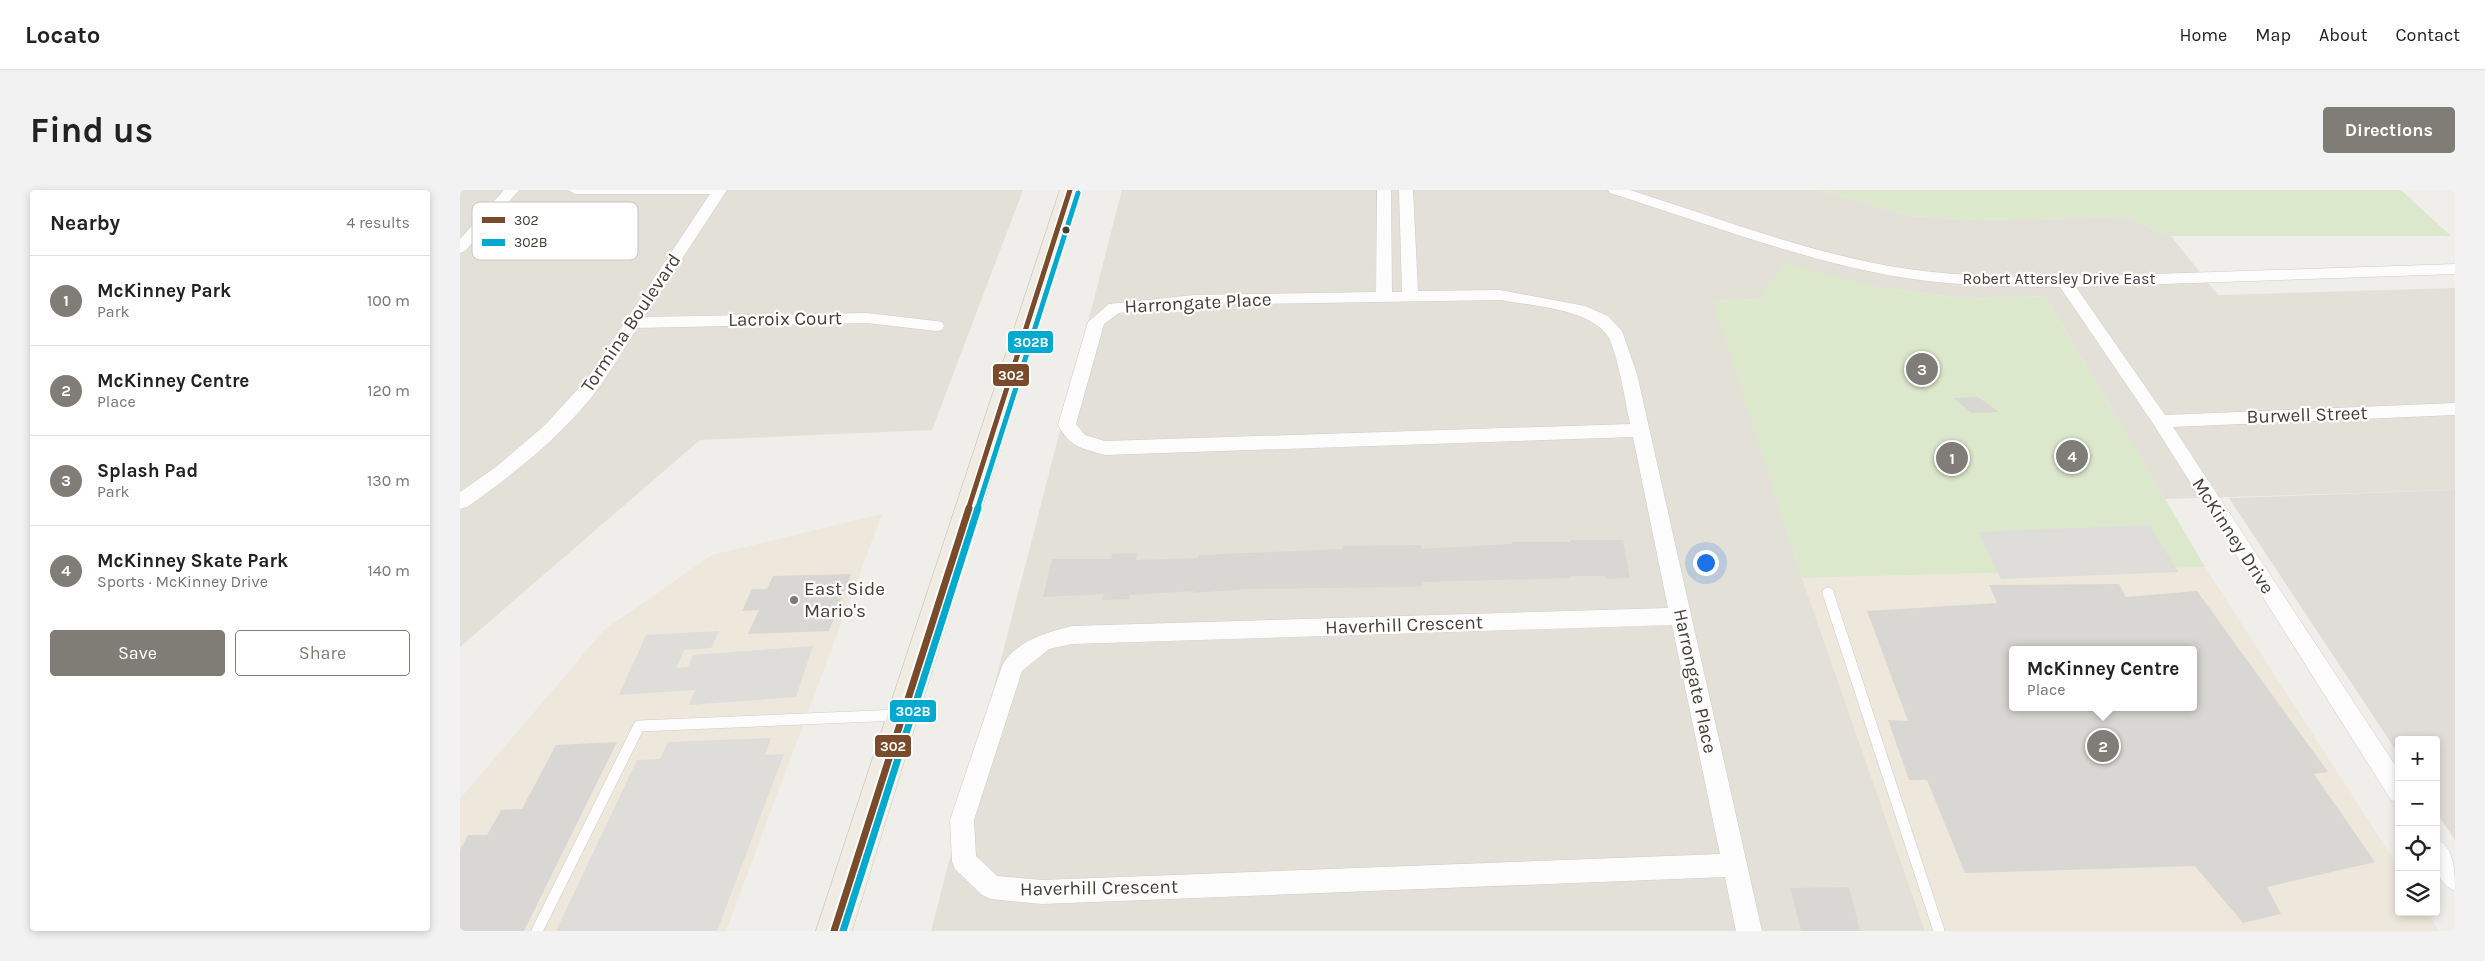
<!DOCTYPE html>
<html lang="en">
<head>
<meta charset="utf-8">
<style>
	body { margin:0; font-family:Karla,sans-serif; background:#f2f2f2; color:#222 }
	.controls { position:absolute; right:15px; bottom:15px; display:grid; overflow:hidden; border-radius:5px; box-shadow:0 2px 8px #0003 }
	.controls button { width:45px; height:45px; display:grid; place-items:center; padding:0; border:0; border-bottom:1px solid #e0e0e0; background:#fff; color:#222; font:25px sans-serif }
	.you { position:absolute; left:1245px; top:372px; width:18px; height:18px; margin:-12px; border:4px solid #fff; border-radius:50%; background:#1a73e8; box-shadow:0 0 0 8px #1a73e833 }
	.badge { display:grid; place-items:center; width:32px; height:32px; border-radius:50%; background:#807d76; color:#fff; font-size:16px; font-weight:700 }
	.pin { position:absolute; translate:-50% -50%; border:2px solid #fff; box-shadow:0 1px 5px #0006 }
	.popup { position:absolute; left:1549px; top:456px; width:188px; height:65px; box-sizing:border-box; display:grid; place-content:center; border-radius:5px; background:#fff; filter:drop-shadow(0 1px 4px #0005); font-size:16px; white-space:nowrap; color:#767676 }
	.popup b { font-size:19px; color:#222 }
	.popup::after { content:''; position:absolute; left:50%; top:100%; margin-left:-10px; border:10px solid transparent; border-top-color:#fff }
	.list { margin:0; padding:0; list-style:none }
	h2 { display:flex; justify-content:space-between; align-items:center; height:65px; margin:0; padding:0 20px; font-size:21px }
	h2 small { font-size:16px; font-weight:400; color:#767676 }
	.list li { display:grid; grid-template-columns:32px 1fr auto; gap:15px; align-items:center; box-sizing:border-box; height:90px; padding:0 20px; border-top:1px solid #e0e0e0 }
	.list b { display:block; font-size:19px; white-space:nowrap }
	.list p { margin:0; font-size:16px; white-space:nowrap; color:#767676 }
	.list em { font-size:16px; font-style:normal; color:#767676 }
	.actions { display:flex; gap:10px; padding:15px 20px }
	.actions a { flex:1; padding:11px 0; border:1px solid #807d76; border-radius:5px; text-align:center; font-size:18px; color:#807d76 }
	.actions .main { background:#807d76; color:#fff }
	.icon { flex:none; width:28px; height:28px; fill:none; stroke:currentColor; stroke-width:2; stroke-linecap:round; stroke-linejoin:round }
	.map { position:relative; flex:none; width:1995px; height:741px; overflow:hidden; border-radius:5px }
	header { display:flex; align-items:center; gap:30px; box-sizing:border-box; height:70px; padding:0 25px; background:#fff; border-bottom:1px solid #e0e0e0 }
	header strong { font-size:24px }
	nav { display:flex; gap:28px; margin-inline-start:auto; font-size:18px }
	.intro { display:flex; align-items:center; justify-content:space-between; box-sizing:border-box; height:120px; padding:0 30px }
	h1 { margin:0; font-size:35px }
	.button { padding:12px 22px; border-radius:5px; background:#807d76; color:#fff; font-size:18px; font-weight:700 }
	main { display:flex; gap:30px; padding:0 30px }
	aside { flex:1; background:#fff; border-radius:5px; box-shadow:0 2px 8px #0003 }
	.map>svg:first-child { display:block }
	.residential { fill:#e3e0d8 }
	.commercial { fill:#eee7db; fill-rule:evenodd }
	.industrial { fill:#e0ddd8 }
	.green { fill:#dce8cc }
	.parking { fill:#dfddda }
	.building { fill:#d9d7d3; fill-rule:evenodd }
	.lines { fill:none; stroke-linecap:round; stroke-linejoin:round }
	.lane-casing { stroke:#cdccc8; stroke-width:12 }
	.street-casing { stroke:#cdccc8; stroke-width:1 }
	.primary-casing { stroke:#d0cab9; stroke-width:1 }
	.lane { stroke:#fdfcfc; stroke-width:11 }
	.street { fill:#fdfcfc; fill-rule:evenodd }
	.primary { fill:#f0ece4; fill-rule:evenodd }
	.bus-1-far1-casing { stroke:#fff; stroke-width:8 }
	.bus-1-casing { stroke:#fff; stroke-width:11 }
	.bus-2-far1-casing { stroke:#fff; stroke-width:8 }
	.bus-2-casing { stroke:#fff; stroke-width:11 }
	.bus-1-far1 { stroke:#7a4b2a; stroke-width:5 }
	.bus-1 { stroke:#7a4b2a; stroke-width:7 }
	.bus-2-far1 { stroke:#00a9ce; stroke-width:5 }
	.bus-2 { stroke:#00a9ce; stroke-width:7 }
	.bus-dot { fill:#454037; stroke:#fff; stroke-width:2 }
	.poi-dot { fill:#807d76; stroke:#fff; stroke-width:2 }
	.labels { text-anchor:middle; dominant-baseline:central; stroke-width:4.5; stroke-linejoin:round; paint-order:stroke }
	.far-street-label { font-size:16px; fill:#454037; stroke:#fff }
	.street-label { font-size:19px; fill:#454037; stroke:#fff }
	.poi-label { font-size:19px; fill:#454037; stroke:#fff; text-anchor:start }
	.key { fill:#fff; stroke:#c7c6c3; stroke-width:1 }
	.key-label { font-size:14px; fill:#454037 }
	.line-badge { stroke:#fff; stroke-width:2 }
	.badge-label { font-size:14px; text-anchor:middle; font-weight:bold; fill:#fff }
</style>
</head>
<body>
<header>
<strong>Locato</strong>
<nav><a>Home</a><a>Map</a><a>About</a><a>Contact</a></nav>
</header>
<div class="intro"><h1>Find us</h1><a class="button">Directions</a></div>
<main>
<aside>
<h2>Nearby<small>4 results</small></h2>
<ul class="list">
<li><span class="badge">1</span><div><b>McKinney Park</b><p>Park</p></div><em>100 m</em></li>
<li><span class="badge">2</span><div><b>McKinney Centre</b><p>Place</p></div><em>120 m</em></li>
<li><span class="badge">3</span><div><b>Splash Pad</b><p>Park</p></div><em>130 m</em></li>
<li><span class="badge">4</span><div><b>McKinney Skate Park</b><p>Sports · McKinney Drive</p></div><em>140 m</em></li>
</ul>
<div class="actions"><a class="main">Save</a><a>Share</a></div>
</aside>
<div class="map">
<svg width="1995" height="741" viewBox="0 0 1995 741">
	<rect width="100%" height="100%" fill="#efeeea"/>
	<path class="residential" d="M 0,0 L 563,0 L 472,240 L 240,250 L 0,457 Z
		M 662,0 L 1360,0 L 1451,26 L 1516,30 L 1666,27 L 1711,46 L 1758,105 L 1995,98 L 1995,300 L 1705,309 L 1585,106 L 1506,109 L 1417,97 L 1299,109 L 1254,111 L 1342,388 L 1465,741 L 471,741 Z"/>
	<path class="commercial" d="M 422,324 L 266,741 L 0,741 L 0,609 L 144,440 L 252,365 Z
		M 1745,377 L 1939,678 L 1939,722 L 1967,722 L 1979,741 L 1465,741 L 1342,388 ZM 1553,460 L 1733,460 L 1733,517 L 1553,517 Z"/>
	<path class="industrial" d="M 1995,300 L 1995,650 L 1976,622 L 1976,550 L 1939,550 L 1939,565 L 1769,308 Z"/>
	<path class="green" d="M 1360,0 L 1941,0 L 1991,46 L 1711,46 L 1666,27 L 1516,30 L 1451,26 Z
		M 1324,73 L 1417,97 L 1506,109 L 1585,106 L 1657,228 L 1666,237 L 1664,239 L 1745,377 L 1342,388 L 1253,111 L 1299,109 Z"/>
	<path class="parking" d="M 1690,335 L 1718,382 L 1541,389 L 1519,342 Z
		M 259,441 L 251,458 L 224,460 L 216,478 L 228,477 L 233,465 L 353,456 L 336,507 L 229,515 L 235,500 L 159,505 L 186,445 Z
		M 311,548 L 305,565 L 324,564 L 257,741 L 96,741 L 177,570 L 200,569 L 208,552 Z"/>
	<path class="building" d="M 1518,207 L 1539,222 L 1512,223 L 1493,208 Z
		M 1110,350 L 1163,350 L 1170,388 L 1145,389 L 1145,386 L 1111,386 L 1111,388 L 963,392 L 963,396 L 939,397 L 787,399 L 733,403 L 734,401 L 670,405 L 669,409 L 643,410 L 644,404 L 583,407 L 592,369 L 651,369 L 652,364 L 677,363 L 676,370 L 738,368 L 739,365 L 883,359 L 883,356 L 961,355 L 961,359 L 1052,354 L 1052,352 L 1110,352 Z
		M 391,384 L 369,441 L 288,444 L 299,420 L 282,421 L 292,399 L 307,399 L 313,386 Z
		M 1659,394 L 1666,407 L 1737,401 L 1868,582 L 1854,584 L 1915,672 L 1807,697 L 1821,724 L 1783,733 L 1735,676 L 1505,683 L 1467,590 L 1449,590 L 1428,530 L 1448,531 L 1407,421 L 1537,413 L 1529,395 ZM 1553,460 L 1733,460 L 1733,517 L 1553,517 Z
		M 157,552 L 64,741 L 0,741 L 0,660 L 8,645 L 27,645 L 41,620 L 62,619 L 96,555 Z
		M 1389,697 L 1400,741 L 1341,741 L 1330,698 Z"/>
	<g class="lines">
		<defs>
			<path id="lane" d="M 1368,403 L 1479,741
				M 77,741 L 179,536 L 439,525"/>
			<path id="street" d="M 44,0 L 59,0 L 5,61 L 0,63 L 0,49 Z
				M 108,0 L 267,0 L 184,127 L 407,123 L 476,131 L 482,132 L 484,136 L 482,140 L 476,141 L 407,133 L 177,138 C 165,157 153,178 140,196 C 105,244 55,283 7,317 L 0,319 L 0,302 L 36,277 L 85,235 L 127,189 L 250,4 L 115,4 Z
				M 917,0 L 931,0 L 932,102 L 942,102 L 939,0 L 953,0 L 958,101 L 1040,100 L 1125,116 L 1148,126 L 1162,141 L 1177,184 L 1302,741 L 1276,741 L 1265,687 L 582,714 L 531,709 L 522,705 L 495,679 L 492,671 L 490,630 L 542,476 C 555,451 587,442 612,436 L 1208,418 L 1173,247 L 645,265 C 621,258 611,258 598,235 L 628,132 L 649,114 L 734,105 L 916,102 ZM 1040,110 C 1071,116 1127,118 1147,145 C 1157,159 1166,215 1170,234 L 645,251 L 625,245 L 616,234 L 644,134 L 659,123 L 734,115 ZM 1212,435 L 1260,664 L 582,690 L 537,686 L 516,666 L 514,630 L 562,481 L 589,459 L 612,454 Z
				M 1148,0 L 1170,0 C 1249,25 1328,55 1409,72 C 1473,86 1540,87 1605,87 L 1995,74 L 1995,84 L 1616,97 L 1705,225 L 1995,213 L 1995,225 L 1713,237 L 1939,581 L 1939,613 L 1931,610 L 1694,235 L 1600,97 C 1536,97 1471,95 1408,81 C 1320,62 1235,30 1150,3 Z
				M 1976,649 C 1995,657 1995,681 1995,701 C 1973,692 1976,669 1976,649 Z"/>
			<path id="primary" d="M 600,0 L 620,0 L 392,741 L 356,741 Z"/>
		</defs>
		<use href="#lane" class="lane-casing"/>
		<use href="#street" class="street-casing"/>
		<use href="#primary" class="primary-casing"/>
		<use href="#lane" class="lane"/>
		<use href="#street" class="street"/>
		<use href="#primary" class="primary"/>
		<defs>
			<path id="bus-1-far1" d="M 508,320 L 610,0"/>
			<path id="bus-1" d="M 374,741 L 509,318"/>
			<path id="bus-2-far1" d="M 517,320 L 618,3"/>
			<path id="bus-2" d="M 383,741 L 518,318"/>
		</defs>
		<use href="#bus-1-far1" class="bus-1-far1-casing"/>
		<use href="#bus-1" class="bus-1-casing"/>
		<use href="#bus-2-far1" class="bus-2-far1-casing"/>
		<use href="#bus-2" class="bus-2-casing"/>
		<use href="#bus-1-far1" class="bus-1-far1"/>
		<use href="#bus-1" class="bus-1"/>
		<use href="#bus-2-far1" class="bus-2-far1"/>
		<use href="#bus-2" class="bus-2"/>
	</g>
	<circle class="bus-dot" cx="606" cy="40" r="4.5"/>
	<circle class="poi-dot" cx="334" cy="410" r="5"/>
	<g class="labels">
		<g class="far-street-label">
			<text x="1599" y="88">Robert Attersley Drive East</text>
		</g>
		<g class="street-label">
			<text transform="translate(738 113) rotate(-3)">Harrongate Place</text>
			<text transform="translate(325 129) rotate(-1)">Lacroix Court</text>
			<text transform="translate(171 133) rotate(-56)">Tormina Boulevard</text>
			<text transform="translate(1847 225) rotate(-2)">Burwell Street</text>
			<text transform="translate(1773 346) rotate(57)">McKinney Drive</text>
			<text transform="translate(944 435) rotate(-2)">Haverhill Crescent</text>
			<text transform="translate(1235 491) rotate(78)">Harrongate Place</text>
			<text transform="translate(639 698) rotate(-1)">Haverhill Crescent</text>
		</g>
		<g class="poi-label">
			<text x="344" y="399">East Side<tspan x="344" dy="22">Mario's</tspan></text>
		</g>
	</g>
	<rect x="12" y="12" width="166" height="58" rx="8" class="key"/>
	<rect x="22" y="27" width="23" height="6" fill="#7a4b2a"/>
	<rect x="22" y="49" width="23" height="7" fill="#00a9ce"/>
	<g class="key-label">
		<text x="54" y="35">302</text>
		<text x="54" y="57">302B</text>
	</g>
	<g class="line-badge">
		<rect x="547" y="140" width="47" height="24" rx="5" fill="#00a9ce"/>
		<rect x="532" y="173" width="38" height="24" rx="5" fill="#7a4b2a"/>
		<rect x="429" y="509" width="48" height="24" rx="5" fill="#00a9ce"/>
		<rect x="414" y="544" width="38" height="24" rx="5" fill="#7a4b2a"/>
	</g>
	<g class="badge-label">
		<text x="571" y="157">302B</text>
		<text x="551" y="190">302</text>
		<text x="453" y="526">302B</text>
		<text x="433" y="561">302</text>
	</g>
</svg>
<div class="controls">
<button>+</button>
<button>−</button>
<button><svg class="icon" aria-label="locate" viewBox="0 0 24 24"><circle cx="12" cy="12" r="6"/><path d="M12 2v4M12 18v4M2 12h4M18 12h4"/></svg></button>
<button><svg class="icon" aria-label="layers" viewBox="0 0 24 24"><path d="M12 4l9 5-9 5-9-5zM3 14l9 5 9-5"/></svg></button>
</div>
<div class="you"></div>
<div class="pin badge" style="left:1492px;top:268px">1</div>
<div class="pin badge" style="left:1643px;top:556px">2</div>
<div class="popup"><b>McKinney Centre</b>Place</div>
<div class="pin badge" style="left:1462px;top:179px">3</div>
<div class="pin badge" style="left:1612px;top:266px">4</div>
</div>
</main>
</body>
</html>
